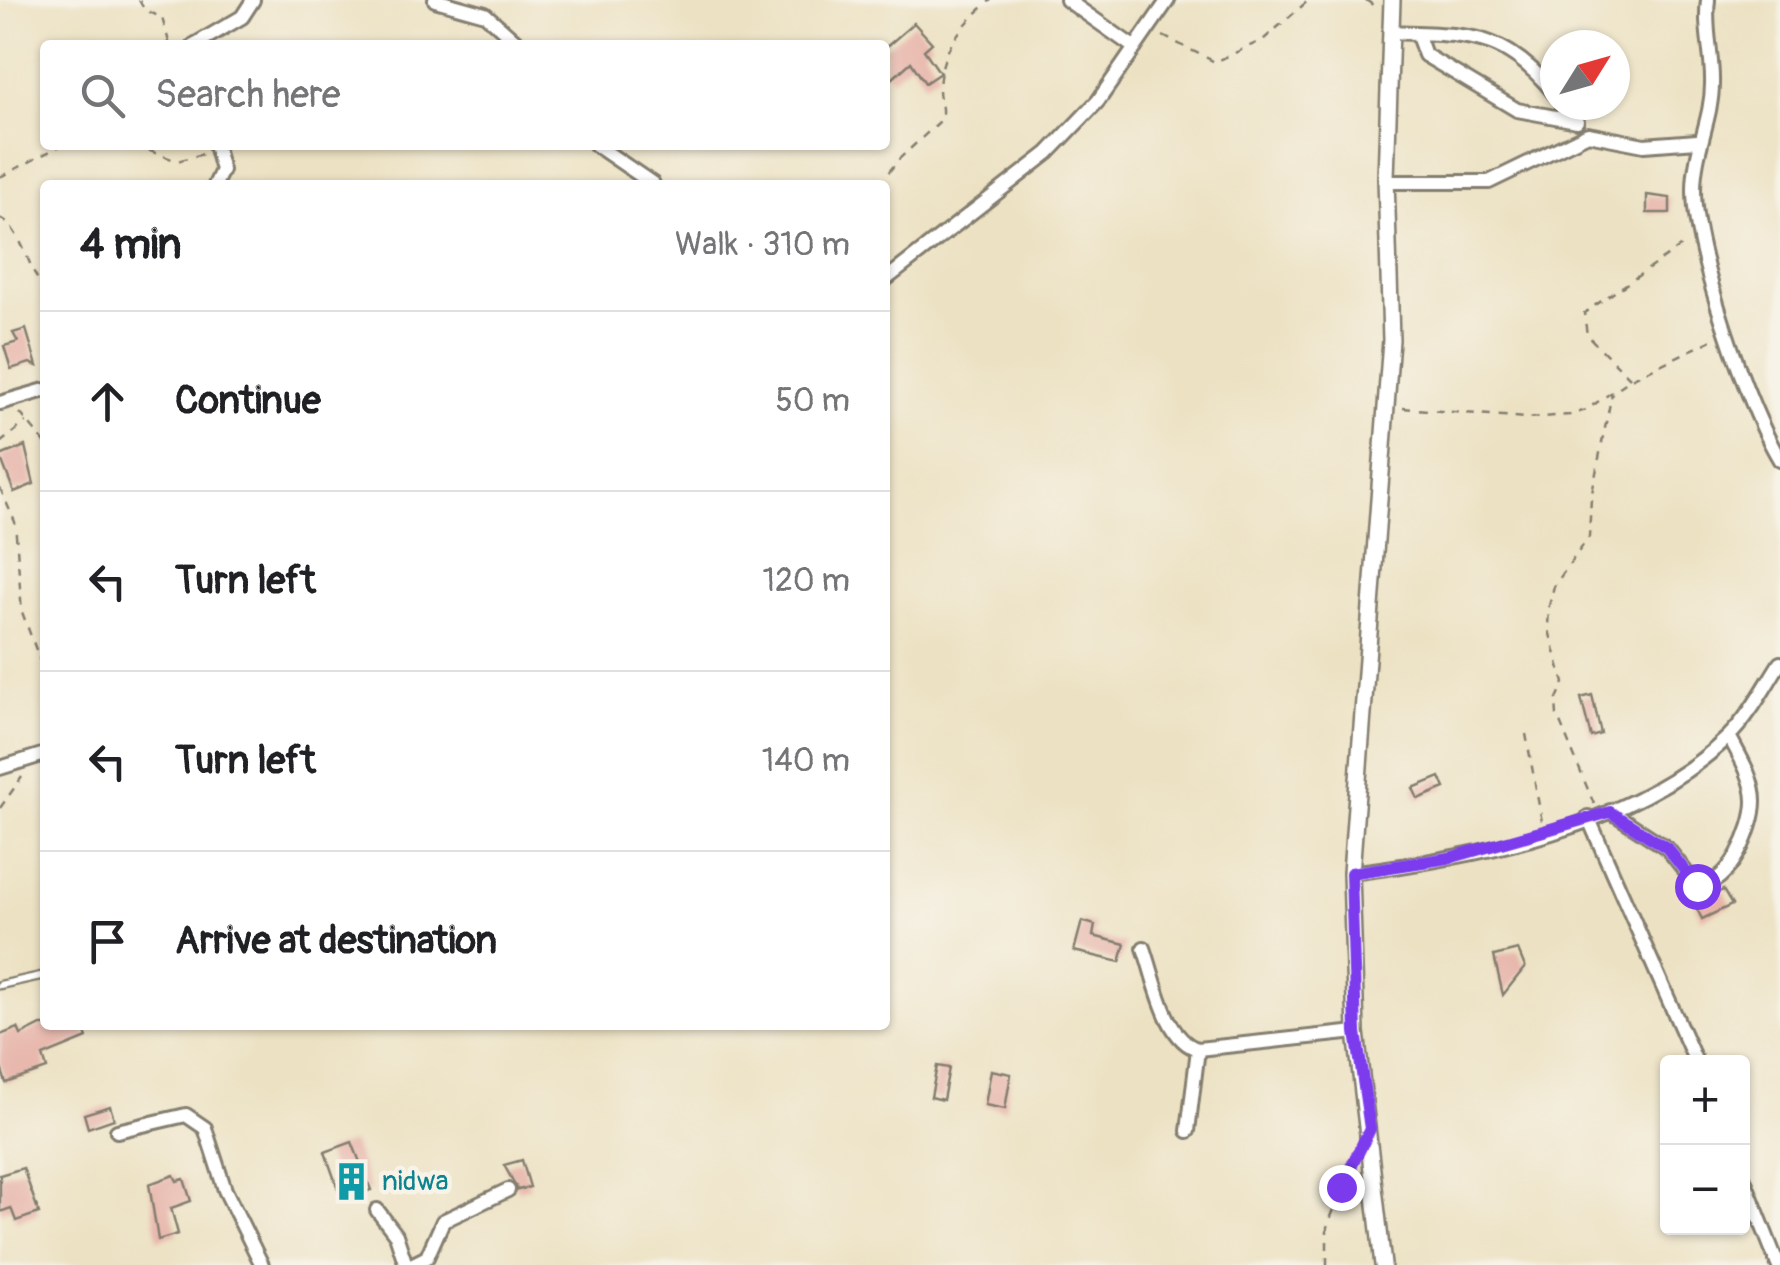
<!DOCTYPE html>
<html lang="en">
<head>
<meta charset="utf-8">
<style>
	body { margin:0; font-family:Pangolin,sans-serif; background:#f2f2f2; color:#202124 }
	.controls { position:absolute; right:30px; bottom:30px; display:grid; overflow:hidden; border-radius:10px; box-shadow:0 2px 8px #0004 }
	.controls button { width:90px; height:90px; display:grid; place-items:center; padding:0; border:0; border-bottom:2px solid #e0e0e0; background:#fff; color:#202124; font:50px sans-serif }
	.compass { position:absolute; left:1540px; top:30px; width:90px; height:90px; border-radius:50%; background:#fff; box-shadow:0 2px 8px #0004; rotate:53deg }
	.stop { position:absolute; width:30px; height:30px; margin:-22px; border:8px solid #7c3aed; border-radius:50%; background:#fff }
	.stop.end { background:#7c3aed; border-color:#fff; box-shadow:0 2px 10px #0008 }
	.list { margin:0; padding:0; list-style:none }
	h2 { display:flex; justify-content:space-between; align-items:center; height:130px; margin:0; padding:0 40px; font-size:42px }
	h2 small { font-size:32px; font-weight:400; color:#757577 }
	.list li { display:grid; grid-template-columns:65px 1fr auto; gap:30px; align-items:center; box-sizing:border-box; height:180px; padding:0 40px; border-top:2px solid #e0e0e0 }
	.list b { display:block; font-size:38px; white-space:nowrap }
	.list em { font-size:32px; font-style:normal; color:#757577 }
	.icon { flex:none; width:55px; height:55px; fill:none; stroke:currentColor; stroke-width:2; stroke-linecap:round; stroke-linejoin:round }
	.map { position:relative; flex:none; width:1780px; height:1265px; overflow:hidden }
	.search { position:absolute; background:#fff; box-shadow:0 2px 8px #0004; left:40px; top:40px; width:850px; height:110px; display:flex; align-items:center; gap:25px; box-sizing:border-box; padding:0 35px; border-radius:10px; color:#757577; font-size:38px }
	.panel { position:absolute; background:#fff; box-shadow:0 2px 8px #0004; left:40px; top:180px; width:850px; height:850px; border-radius:10px }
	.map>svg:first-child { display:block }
	.building { fill:#e6b0a6 }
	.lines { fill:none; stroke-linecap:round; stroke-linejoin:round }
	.service-casing { stroke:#847e6f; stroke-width:11 }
	.minor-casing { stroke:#847e6f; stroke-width:18 }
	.tertiary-casing { stroke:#847e6f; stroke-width:20 }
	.path { stroke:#847e6f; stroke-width:2.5; stroke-dasharray:8 8; stroke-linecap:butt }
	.service { stroke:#fff; stroke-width:6 }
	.minor { stroke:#fff; stroke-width:12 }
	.tertiary { stroke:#fff; stroke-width:15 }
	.route { stroke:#7c3aed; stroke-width:12 }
	.labels { text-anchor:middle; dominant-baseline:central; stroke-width:9; stroke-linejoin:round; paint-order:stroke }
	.culture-label { font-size:28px; fill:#0d838f; stroke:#f7f3e8; text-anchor:start }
</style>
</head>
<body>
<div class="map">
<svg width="1780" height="1265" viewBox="0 0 1780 1265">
	<rect width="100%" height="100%" fill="#f7f3e8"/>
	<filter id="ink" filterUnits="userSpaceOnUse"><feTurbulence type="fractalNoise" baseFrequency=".01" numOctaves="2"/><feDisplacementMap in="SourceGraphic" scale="20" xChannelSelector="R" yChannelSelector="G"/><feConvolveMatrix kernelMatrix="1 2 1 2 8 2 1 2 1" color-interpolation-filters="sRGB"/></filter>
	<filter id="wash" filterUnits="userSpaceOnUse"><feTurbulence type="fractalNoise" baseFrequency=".0048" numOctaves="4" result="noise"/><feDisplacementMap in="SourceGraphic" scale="40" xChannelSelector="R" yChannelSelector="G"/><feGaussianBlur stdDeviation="2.25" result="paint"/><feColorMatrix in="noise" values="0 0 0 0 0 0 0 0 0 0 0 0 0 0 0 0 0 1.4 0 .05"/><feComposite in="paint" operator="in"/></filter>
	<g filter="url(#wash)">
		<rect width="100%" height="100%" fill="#ece1c2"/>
		<g id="blocks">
			<path class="building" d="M 914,23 L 932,43 L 924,50 L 940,73 L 925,83 L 911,62 L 892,79 L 885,71 L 885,48 Z
				M 1647,195 L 1670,198 L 1670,213 L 1647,213 Z
				M 26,329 L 37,366 L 30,363 L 11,369 L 4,346 L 18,342 L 13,333 Z
				M 25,446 L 34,484 L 14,492 L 0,456 Z
				M 1592,695 L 1601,734 L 1591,737 L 1581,698 Z
				M 1440,777 L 1445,788 L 1418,799 L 1413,788 Z
				M 1723,890 L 1732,905 L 1702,919 L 1695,905 Z
				M 1082,921 L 1095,925 L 1093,936 L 1125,944 L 1120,962 L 1074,951 Z
				M 1518,950 L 1525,967 L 1503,995 L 1494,956 Z
				M 41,1025 L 82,1025 L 87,1038 L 43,1056 L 47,1069 L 6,1083 L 0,1065 L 0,1035 L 18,1028 L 21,1035 Z
				M 937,1066 L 949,1068 L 943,1100 L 931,1097 Z
				M 991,1070 L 1011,1074 L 1005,1109 L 985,1105 Z
				M 110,1106 L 114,1119 L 88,1128 L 84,1114 Z
				M 352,1142 L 371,1190 L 355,1195 L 353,1188 L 339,1192 L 325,1152 Z
				M 522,1160 L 530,1187 L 518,1190 L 504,1165 Z
				M 23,1168 L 39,1213 L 16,1221 L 11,1208 L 0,1212 L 0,1175 Z
				M 174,1175 L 177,1181 L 184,1179 L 191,1201 L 171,1208 L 178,1234 L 158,1240 L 149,1184 Z"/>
		</g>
	</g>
	<g filter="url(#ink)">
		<use href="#blocks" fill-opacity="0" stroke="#847e6f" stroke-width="2.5"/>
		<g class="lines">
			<defs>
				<path id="service" d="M 0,985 L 45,975"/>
				<path id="minor" d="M 435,0 L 485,14 L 520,45
					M 1067,0 L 1135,48
					M 1708,0 C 1704,28 1713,56 1712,84 C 1712,119 1694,150 1694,190 C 1694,252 1747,406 1780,460
					M 1391,32 C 1468,36 1502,29 1555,94
					M 1417,33 L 1425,55 L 1517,110 L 1577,121
					M 194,45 L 242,17 L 253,0
					M 596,145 L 653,184
					M 1386,182 L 1489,182 L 1588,134 L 1644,145 L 1697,141
					M 215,185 L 222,170 L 215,145
					M 885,280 L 1048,153 L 1098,101 L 1168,0
					M 0,403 L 45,390
					M 0,768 L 45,754
					M 1610,811 L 1667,848 L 1697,886 C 1729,887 1754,829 1754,801 C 1754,779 1739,755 1729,736
					M 1588,817 L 1696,1062
					M 1351,873 C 1477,857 1633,828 1727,738 C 1749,717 1764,688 1780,663
					M 1144,948 C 1155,978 1165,1041 1198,1049 L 1356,1032
					M 117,1131 L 186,1115 L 205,1128 L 225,1190 L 262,1265
					M 1188,1131 L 1198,1049
					M 1742,1174 L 1778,1265
					M 377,1210 L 396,1235 L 406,1265
					M 411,1265 L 427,1257 L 443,1221 L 508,1190"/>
				<path id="tertiary" d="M 1383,1265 L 1356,1032 L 1351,873 L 1391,340 L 1386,178 L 1392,0"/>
			</defs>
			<use href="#service" class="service-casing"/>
			<use href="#minor" class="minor-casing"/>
			<use href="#tertiary" class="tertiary-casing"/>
			<path class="path" d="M 139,0 L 144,9 L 162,18 L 170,45
				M 1366,0 L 1377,8
				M 1163,36 L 1215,62 L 1263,40 L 1309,0
				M 134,145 L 177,161 L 203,154
				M 0,177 L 62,145
				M 879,185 L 898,160 L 939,122 C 946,109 939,103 939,90 C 940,49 962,25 991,0
				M 0,218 C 24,232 27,269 45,290
				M 1630,378 L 1587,335 L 1584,313 L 1686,243
				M 1403,408 L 1527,418 L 1570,415 L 1586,410 L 1631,379 L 1714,339
				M 20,413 L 45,443
				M 0,443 L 26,422
				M 0,488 L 15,522 L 22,612 L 45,674
				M 1526,734 L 1542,822
				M 1594,804 L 1557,715 L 1556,701 L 1564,683 L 1548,627 L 1549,606 L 1554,586 L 1589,537 L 1591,498 L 1612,393
				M 0,808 L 22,777
				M 1327,1265 L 1327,1227 L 1355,1156"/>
			<use href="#service" class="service"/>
			<use href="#minor" class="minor"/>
			<use href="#tertiary" class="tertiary"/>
		</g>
	</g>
	<g class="lines" filter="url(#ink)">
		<path class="route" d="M 1341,1187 L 1370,1129 L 1356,1032 L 1351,873 L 1449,858 L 1610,812 L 1667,848 L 1697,886"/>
	</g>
	<defs>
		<symbol id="building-bare" viewBox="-9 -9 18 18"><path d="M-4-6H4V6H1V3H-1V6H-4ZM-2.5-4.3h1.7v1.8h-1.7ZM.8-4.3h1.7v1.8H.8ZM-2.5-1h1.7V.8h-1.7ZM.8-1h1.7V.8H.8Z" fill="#0f9aa8" stroke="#f7f3e8" stroke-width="2.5" paint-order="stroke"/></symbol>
	</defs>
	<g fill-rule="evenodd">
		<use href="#building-bare" x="324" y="1154" width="55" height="55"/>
	</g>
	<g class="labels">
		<g class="culture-label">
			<text x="382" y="1181">nidwa</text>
		</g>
	</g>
</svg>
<div class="controls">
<button>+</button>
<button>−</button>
</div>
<svg class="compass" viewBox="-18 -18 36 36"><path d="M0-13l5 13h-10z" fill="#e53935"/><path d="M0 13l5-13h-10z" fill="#757577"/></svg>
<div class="stop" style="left:1697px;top:886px"></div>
<div class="stop end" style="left:1341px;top:1187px"></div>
<div class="search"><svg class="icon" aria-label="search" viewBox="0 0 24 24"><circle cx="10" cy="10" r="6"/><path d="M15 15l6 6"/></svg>Search here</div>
<section class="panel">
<h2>4 min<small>Walk · 310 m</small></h2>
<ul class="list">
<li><svg class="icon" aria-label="ahead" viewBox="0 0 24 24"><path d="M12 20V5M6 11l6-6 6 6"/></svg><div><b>Continue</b></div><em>50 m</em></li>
<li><svg class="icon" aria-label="left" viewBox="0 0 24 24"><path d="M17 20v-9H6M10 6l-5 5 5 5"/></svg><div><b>Turn left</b></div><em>120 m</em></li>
<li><svg class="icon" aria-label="left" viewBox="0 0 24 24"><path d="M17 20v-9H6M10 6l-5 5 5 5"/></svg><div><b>Turn left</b></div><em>140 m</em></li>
<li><svg class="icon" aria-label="arrive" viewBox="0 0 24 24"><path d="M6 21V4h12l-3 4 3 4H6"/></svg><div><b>Arrive at destination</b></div></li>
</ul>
</section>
</div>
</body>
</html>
